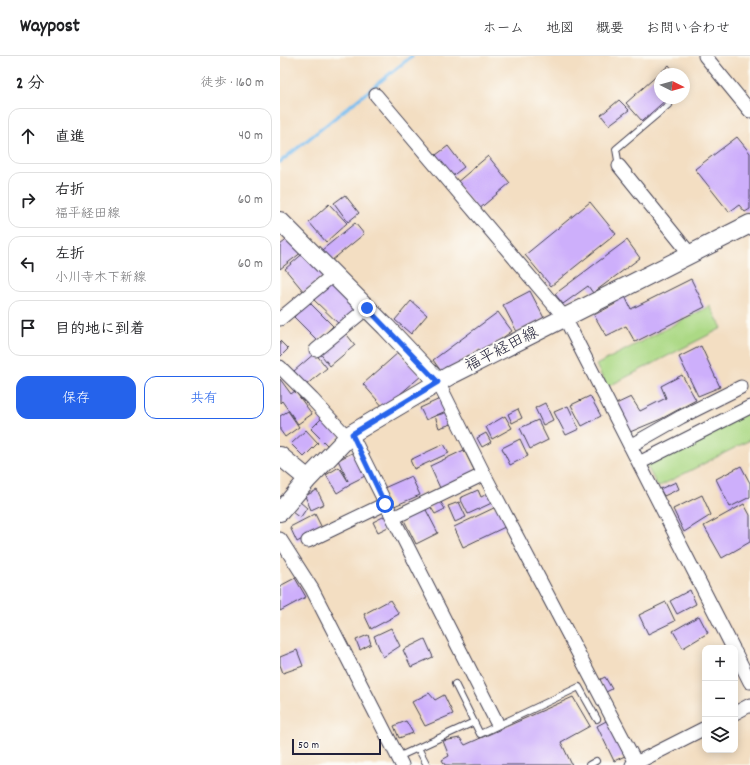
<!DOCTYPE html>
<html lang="ja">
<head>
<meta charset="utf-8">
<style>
	body { margin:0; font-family:Dekko,"Klee One",sans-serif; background:#f2f2f2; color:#202124 }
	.controls { position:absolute; right:12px; bottom:12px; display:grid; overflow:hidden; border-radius:8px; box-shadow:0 2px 10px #0003 }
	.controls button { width:36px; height:36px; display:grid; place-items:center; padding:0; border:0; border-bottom:1px solid #e0e0e0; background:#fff; color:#202124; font:20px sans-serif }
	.compass { position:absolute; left:374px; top:12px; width:36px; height:36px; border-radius:50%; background:#fff; box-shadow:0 2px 10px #0003; rotate:95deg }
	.scale { position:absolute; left:12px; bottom:10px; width:89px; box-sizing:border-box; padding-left:4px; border:2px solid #22223b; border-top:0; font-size:11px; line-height:14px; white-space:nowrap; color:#22223b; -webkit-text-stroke:3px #fdfcf7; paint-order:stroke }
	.stop { position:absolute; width:12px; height:12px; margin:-9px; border:3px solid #2563eb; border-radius:50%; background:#fff }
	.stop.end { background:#2563eb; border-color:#fff; box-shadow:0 1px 4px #0008 }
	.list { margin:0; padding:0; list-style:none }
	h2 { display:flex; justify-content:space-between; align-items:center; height:52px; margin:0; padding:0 16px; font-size:17px }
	h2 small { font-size:13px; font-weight:400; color:#757577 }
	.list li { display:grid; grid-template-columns:26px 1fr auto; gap:12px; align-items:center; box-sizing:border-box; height:56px; margin:0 8px 8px; padding:0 8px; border:1px solid #e0e0e0; border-radius:12px }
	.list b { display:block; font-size:15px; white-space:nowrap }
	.list p { margin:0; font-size:13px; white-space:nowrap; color:#757577 }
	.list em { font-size:13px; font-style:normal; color:#757577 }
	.actions { display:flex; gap:8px; padding:12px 16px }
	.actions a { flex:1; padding:9px 0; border:1px solid #2563eb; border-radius:12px; text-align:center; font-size:14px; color:#2563eb }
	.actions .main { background:#2563eb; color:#fff }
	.icon { flex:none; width:22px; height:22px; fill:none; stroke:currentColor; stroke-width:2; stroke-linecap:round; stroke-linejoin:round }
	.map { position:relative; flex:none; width:470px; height:709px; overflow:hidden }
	header { display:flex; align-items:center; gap:24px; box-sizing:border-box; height:56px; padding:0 20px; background:#fff; border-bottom:1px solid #e0e0e0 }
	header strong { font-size:19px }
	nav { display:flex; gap:22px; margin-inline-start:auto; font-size:14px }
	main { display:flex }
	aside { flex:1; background:#fff }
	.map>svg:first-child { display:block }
	.green { fill:#acd985; stroke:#677e60 }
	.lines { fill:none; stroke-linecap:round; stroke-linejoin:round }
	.stream { stroke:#7abef0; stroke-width:3.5 }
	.building { fill:#cdaffb }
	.lane-casing { stroke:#413e4f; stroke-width:8 }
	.street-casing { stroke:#413e4f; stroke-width:15 }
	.secondary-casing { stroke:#413e4f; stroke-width:20 }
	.lane { stroke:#fff; stroke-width:6 }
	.street { stroke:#fff; stroke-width:13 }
	.secondary { stroke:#fff; stroke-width:18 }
	.route { stroke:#2563eb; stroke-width:5 }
	.labels { text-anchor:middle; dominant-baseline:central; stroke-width:3.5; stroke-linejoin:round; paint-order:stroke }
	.street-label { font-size:16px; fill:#22223b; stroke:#fdfcf7 }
</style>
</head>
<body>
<header>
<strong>Waypost</strong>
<nav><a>ホーム</a><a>地図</a><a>概要</a><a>お問い合わせ</a></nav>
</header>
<main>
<aside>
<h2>2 分<small>徒歩 · 160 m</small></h2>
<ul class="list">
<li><svg class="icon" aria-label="ahead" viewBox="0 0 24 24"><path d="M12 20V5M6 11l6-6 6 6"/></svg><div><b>直進</b></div><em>40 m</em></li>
<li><svg class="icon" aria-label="right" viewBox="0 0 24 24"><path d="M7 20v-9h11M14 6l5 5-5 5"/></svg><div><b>右折</b><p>福平経田線</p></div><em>60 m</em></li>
<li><svg class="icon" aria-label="left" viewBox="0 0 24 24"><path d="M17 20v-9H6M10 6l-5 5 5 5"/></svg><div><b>左折</b><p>小川寺木下新線</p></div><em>60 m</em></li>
<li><svg class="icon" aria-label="arrive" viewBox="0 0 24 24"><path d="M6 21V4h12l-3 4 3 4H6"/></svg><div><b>目的地に到着</b></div></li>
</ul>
<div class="actions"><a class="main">保存</a><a>共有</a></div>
</aside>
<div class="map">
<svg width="470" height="709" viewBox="0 0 470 709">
	<rect width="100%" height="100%" fill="#fdfcf7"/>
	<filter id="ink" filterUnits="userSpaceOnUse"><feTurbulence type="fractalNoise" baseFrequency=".025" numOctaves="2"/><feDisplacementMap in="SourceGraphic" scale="8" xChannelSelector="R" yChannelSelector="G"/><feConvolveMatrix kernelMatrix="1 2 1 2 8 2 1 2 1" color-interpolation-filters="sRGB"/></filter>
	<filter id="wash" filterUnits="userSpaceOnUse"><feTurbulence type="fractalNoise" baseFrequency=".012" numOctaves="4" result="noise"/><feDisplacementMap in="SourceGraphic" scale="16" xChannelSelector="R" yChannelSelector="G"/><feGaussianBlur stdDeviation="0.9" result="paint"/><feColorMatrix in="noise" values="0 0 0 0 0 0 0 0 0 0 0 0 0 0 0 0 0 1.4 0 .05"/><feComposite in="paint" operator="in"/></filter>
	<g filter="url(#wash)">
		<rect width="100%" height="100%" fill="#f3dec2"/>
		<path class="green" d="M 430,250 L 442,272 L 327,331 L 316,309 Z
			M 470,354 L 470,384 L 378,431 L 365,407 Z"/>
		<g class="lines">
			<path class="stream" d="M 0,106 L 132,0"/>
		</g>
		<g id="blocks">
			<path class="building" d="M 389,9 L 396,18 L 380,18 L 380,42 L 388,42 L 362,65 L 346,47 Z
				M 339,44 L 349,54 L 329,69 L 321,59 Z
				M 457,81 L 470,97 L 470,153 L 465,156 L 459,149 L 449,156 L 415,113 Z
				M 168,90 L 184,111 L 171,121 L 156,99 Z
				M 208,100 L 230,127 L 198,154 L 176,127 Z
				M 65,139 L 79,157 L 68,166 L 54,147 Z
				M 310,146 L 336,178 L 271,230 L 245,199 Z
				M 49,148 L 67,167 L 46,186 L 29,166 Z
				M 75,167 L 84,178 L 51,205 L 42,194 Z
				M 10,181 L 22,196 L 0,213 L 0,189 Z
				M 347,184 L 360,202 L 313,237 L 308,230 L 283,248 L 275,238 Z
				M 26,195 L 45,218 L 24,236 L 5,213 Z
				M 411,223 L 425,251 L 355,286 L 346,270 L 326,280 L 314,259 L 335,248 L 333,245 L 344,238 L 351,253 Z
				M 52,225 L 79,251 L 61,270 L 34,244 Z
				M 250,235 L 264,262 L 237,276 L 223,249 Z
				M 131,245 L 147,259 L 131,278 L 115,264 Z
				M 29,246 L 53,270 L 38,285 L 14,261 Z
				M 218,256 L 232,275 L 202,297 L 199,293 L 163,318 L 153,304 Z
				M 64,275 L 75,289 L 50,310 L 39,296 Z
				M 0,285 L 8,293 L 0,301 Z
				M 421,290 L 440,331 L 418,340 L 399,301 Z
				M 119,296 L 141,320 L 104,352 L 83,328 Z
				M 35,297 L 47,312 L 26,329 L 14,315 Z
				M 402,319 L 416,344 L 381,363 L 350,376 L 336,348 L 351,341 L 360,355 L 386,342 L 381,330 Z
				M 0,323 L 11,338 L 15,335 L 32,358 L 18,368 L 2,345 L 0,347 Z
				M 310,340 L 321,360 L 302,370 L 291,349 Z
				M 162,342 L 168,354 L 146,364 L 140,352 Z
				M 265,347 L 273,364 L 263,369 L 255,352 Z
				M 288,350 L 299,373 L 286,379 L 274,356 Z
				M 238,353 L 242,362 L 232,367 L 228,358 Z
				M 8,355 L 19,371 L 5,381 L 0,374 L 0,360 Z
				M 171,355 L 175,367 L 159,372 L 155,360 Z
				M 225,360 L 232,372 L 212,383 L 206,371 Z
				M 43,361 L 60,379 L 48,390 L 31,373 Z
				M 258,364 L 268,384 L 250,393 L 240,372 Z
				M 26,374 L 38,387 L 24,401 L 11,388 Z
				M 206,377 L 211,386 L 202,391 L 197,382 Z
				M 240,383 L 248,400 L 230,409 L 222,392 Z
				M 164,388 L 169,397 L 134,413 L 130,404 Z
				M 184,394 L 195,416 L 160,432 L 150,410 Z
				M 74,396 L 85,420 L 69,428 L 70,429 L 57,437 L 46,419 L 59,411 L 68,425 L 58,404 Z
				M 461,410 L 470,427 L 470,441 L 450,451 L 436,423 Z
				M 131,420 L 140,439 L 112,451 L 104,432 Z
				M 396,426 L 399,433 L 384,440 L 380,433 Z
				M 37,434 L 44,448 L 31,454 L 25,440 Z
				M 198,434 L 201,441 L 211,436 L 216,445 L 188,458 L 180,442 Z
				M 422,439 L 431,459 L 404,476 L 393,453 Z
				M 160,445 L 165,453 L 155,458 L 150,450 Z
				M 20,446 L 27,452 L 20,462 L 12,456 Z
				M 179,446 L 186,461 L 175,466 L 168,450 Z
				M 464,448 L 470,459 L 470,486 L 442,502 L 424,470 Z
				M 218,450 L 227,470 L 183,491 L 174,471 Z
				M 145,452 L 158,477 L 136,488 L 123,462 Z
				M 35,458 L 42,472 L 17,486 L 10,471 Z
				M 105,460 L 110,470 L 98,476 L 93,466 Z
				M 15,522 L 26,541 L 0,555 L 0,530 Z
				M 410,534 L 416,548 L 397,558 L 390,545 Z
				M 110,544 L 119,558 L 91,573 L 84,558 Z
				M 386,546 L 395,565 L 368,578 L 359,559 Z
				M 419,560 L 428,577 L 403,592 L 393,575 Z
				M 111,572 L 120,590 L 103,601 L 94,580 Z
				M 88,579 L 91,588 L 80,594 L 76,584 Z
				M 145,583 L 153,601 L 131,611 L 123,594 Z
				M 17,594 L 23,610 L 3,617 L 0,609 L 0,601 Z
				M 325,621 L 332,633 L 326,636 L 319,624 Z
				M 149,637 L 155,644 L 164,639 L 173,658 L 145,670 L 132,646 Z
				M 293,641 L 310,670 L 281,686 L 292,709 L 165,709 L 162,704 L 169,700 L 163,685 L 180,682 L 185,689 Z
				M 328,664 L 345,700 L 334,705 L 317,670 Z
				M 126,665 L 133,677 L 119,682 L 114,670 Z"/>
		</g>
	</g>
	<g filter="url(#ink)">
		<use href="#blocks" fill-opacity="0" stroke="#413e4f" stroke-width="1"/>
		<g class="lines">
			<defs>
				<path id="lane" d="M 339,110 L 336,93 L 388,49
					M 194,666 L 200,678 L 299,631 L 317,663
					M 138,692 L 147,709
					M 118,701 L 194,666 L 175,628
					M 309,709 L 316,705"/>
				<path id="street" d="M 425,0 L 470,55
					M 96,39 L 285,262 L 453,592
					M 339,110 L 410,198
					M 0,263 L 54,218
					M 36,294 L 87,252
					M 0,311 L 32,343 L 68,382
					M 158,326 L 204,418 L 356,707
					M 71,378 L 113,462 L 204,418
					M 350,390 L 401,361 L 461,331
					M 359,407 L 470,351
					M 113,462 L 216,665
					M 0,483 L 32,533 L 122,709
					M 28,485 L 105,448
					M 455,596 L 470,626
					M 455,657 L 470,649
					M 352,709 L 425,672"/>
				<path id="secondary" d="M 0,165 L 106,271 L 158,326
					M 0,400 L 28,423
					M 0,456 L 28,423 L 71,378 L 169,320 L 470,168"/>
			</defs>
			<use href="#lane" class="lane-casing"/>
			<use href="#street" class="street-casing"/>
			<use href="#secondary" class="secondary-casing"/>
			<use href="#lane" class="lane"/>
			<use href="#street" class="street"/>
			<use href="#secondary" class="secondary"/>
		</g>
	</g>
	<g class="lines" filter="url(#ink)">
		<path class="route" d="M 87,252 L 158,326 L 72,378 L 105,448"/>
	</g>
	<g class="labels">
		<g class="street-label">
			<text transform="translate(222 294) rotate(-27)">福平経田線</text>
		</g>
	</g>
</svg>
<div class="controls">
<button>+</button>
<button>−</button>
<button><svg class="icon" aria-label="layers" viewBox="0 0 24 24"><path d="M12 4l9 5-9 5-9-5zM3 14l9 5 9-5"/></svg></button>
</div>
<svg class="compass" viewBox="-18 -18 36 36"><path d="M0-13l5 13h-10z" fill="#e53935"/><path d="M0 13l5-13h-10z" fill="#757577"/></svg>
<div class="scale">50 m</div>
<div class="stop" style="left:105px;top:448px"></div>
<div class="stop end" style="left:87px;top:252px"></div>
</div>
</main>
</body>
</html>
